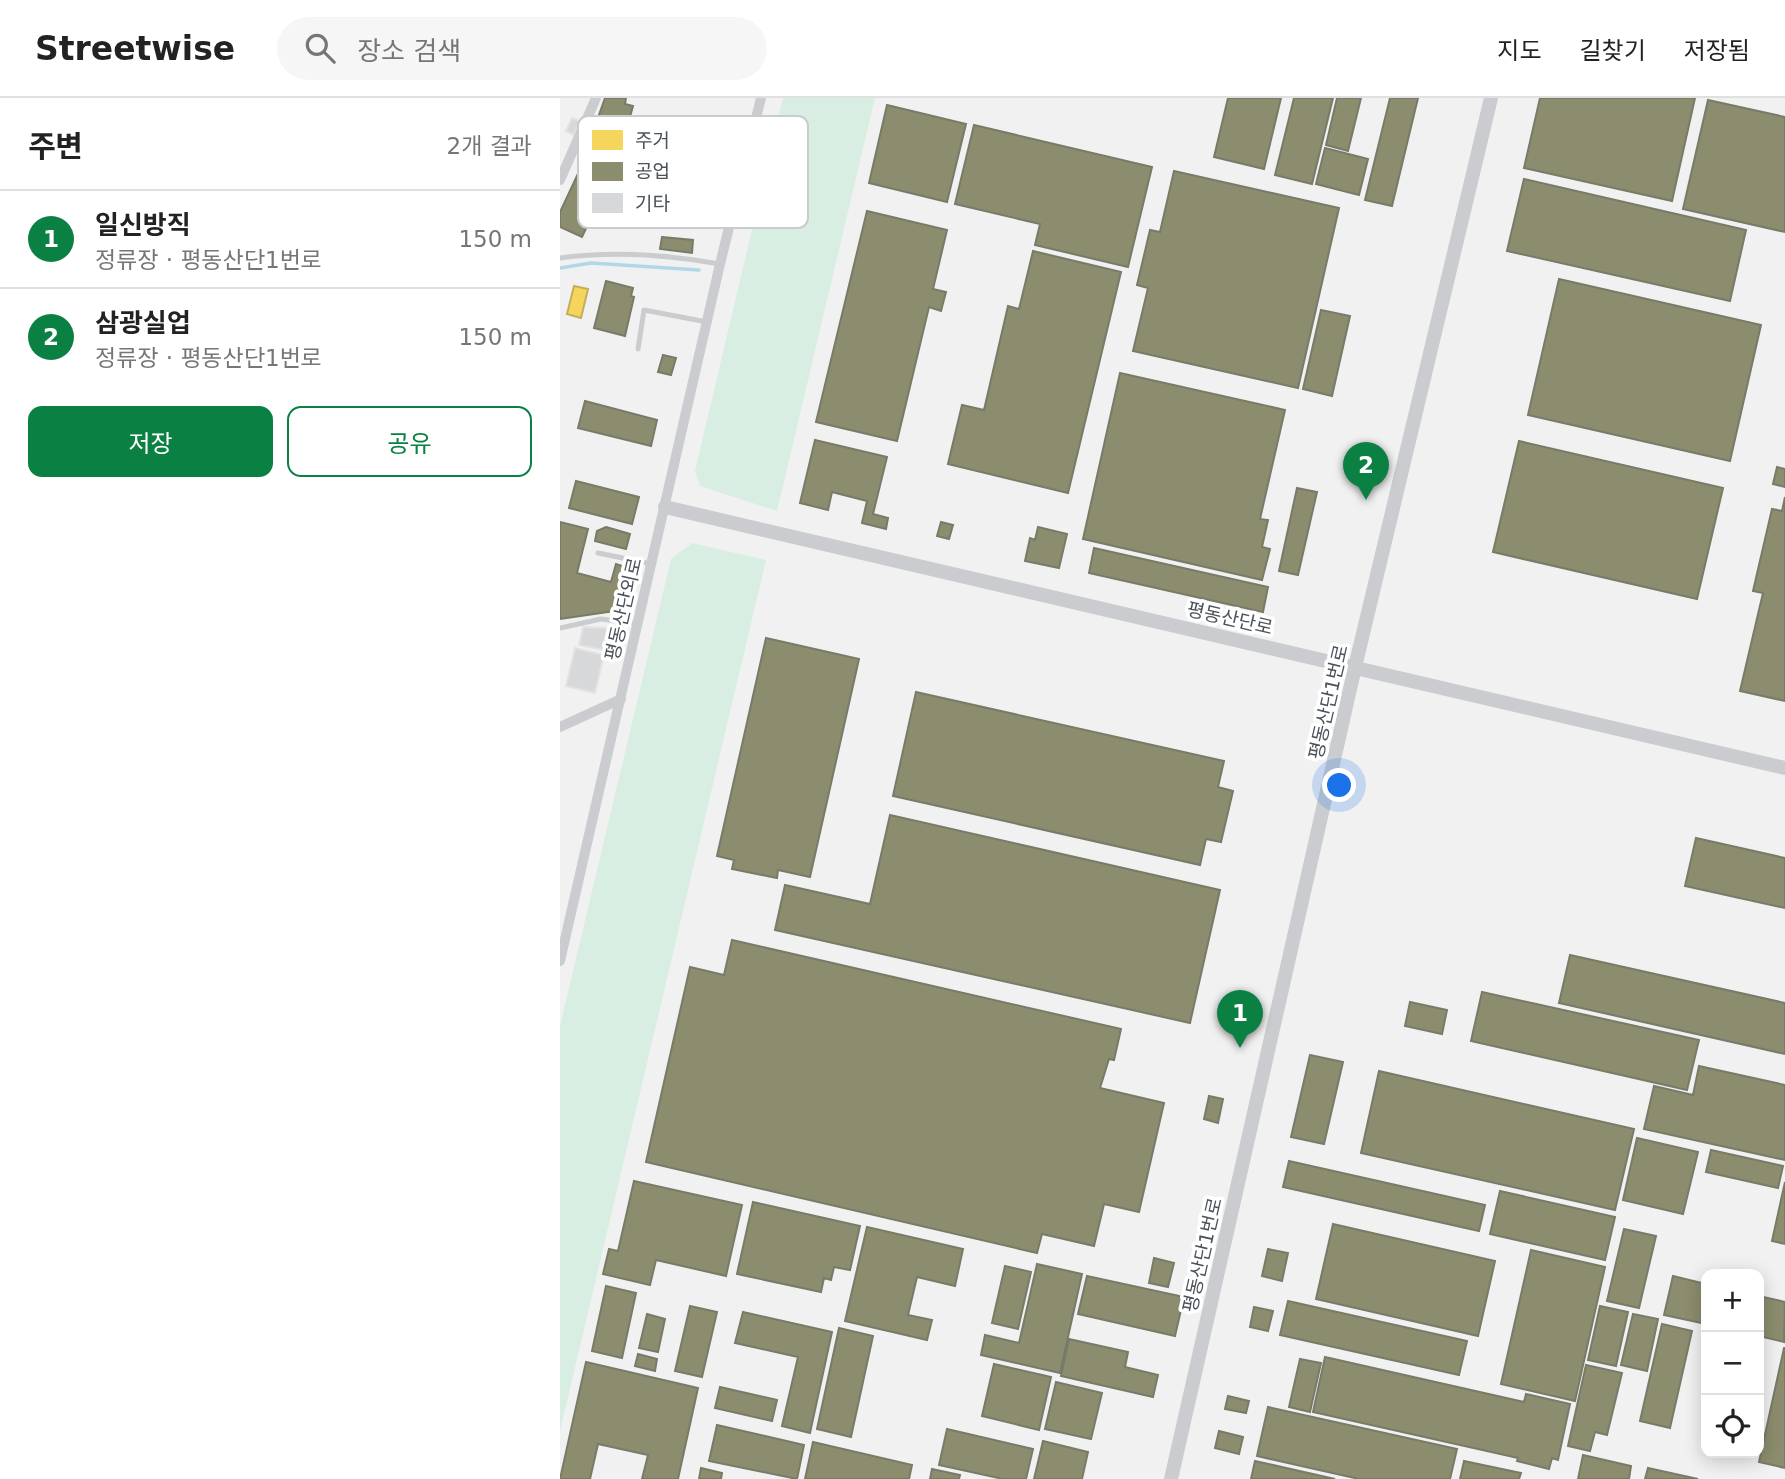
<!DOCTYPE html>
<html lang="ko">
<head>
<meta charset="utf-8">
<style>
	body { margin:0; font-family:"DejaVu Sans","Noto Sans KR",sans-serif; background:#f6f6f6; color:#222 }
	.controls { position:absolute; right:21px; bottom:21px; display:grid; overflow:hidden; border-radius:14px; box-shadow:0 4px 18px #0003 }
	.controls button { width:63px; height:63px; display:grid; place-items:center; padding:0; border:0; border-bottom:2px solid #e0e0e0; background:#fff; color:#222; font:35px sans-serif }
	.you { position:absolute; left:780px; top:688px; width:24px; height:24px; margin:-18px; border:5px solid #fff; border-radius:50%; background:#1a73e8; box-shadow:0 0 0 10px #1a73e833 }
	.badge { display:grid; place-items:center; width:46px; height:46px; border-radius:50%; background:#0b8043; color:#fff; font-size:23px; font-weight:700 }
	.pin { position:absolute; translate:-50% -58px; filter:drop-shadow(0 2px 4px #0008) }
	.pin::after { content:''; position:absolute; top:37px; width:24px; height:21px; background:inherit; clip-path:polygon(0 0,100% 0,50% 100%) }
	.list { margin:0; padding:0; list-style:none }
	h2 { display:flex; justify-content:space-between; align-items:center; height:91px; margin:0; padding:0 28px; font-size:30px }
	h2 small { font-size:23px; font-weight:400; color:#767676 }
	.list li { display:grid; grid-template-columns:46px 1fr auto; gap:21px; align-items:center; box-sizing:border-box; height:98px; padding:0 28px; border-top:2px solid #e0e0e0 }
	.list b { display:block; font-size:26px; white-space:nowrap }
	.list p { margin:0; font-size:23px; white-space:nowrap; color:#767676 }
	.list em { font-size:23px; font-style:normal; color:#767676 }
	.actions { display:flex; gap:14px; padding:21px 28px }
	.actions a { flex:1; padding:16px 0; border:2px solid #0b8043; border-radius:14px; text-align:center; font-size:24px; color:#0b8043 }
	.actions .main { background:#0b8043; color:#fff }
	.icon { flex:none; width:38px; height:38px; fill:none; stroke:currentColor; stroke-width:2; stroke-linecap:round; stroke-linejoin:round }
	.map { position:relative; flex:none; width:1225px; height:1381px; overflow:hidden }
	header { display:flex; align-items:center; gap:42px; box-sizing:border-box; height:98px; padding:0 35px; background:#fff; border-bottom:2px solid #e0e0e0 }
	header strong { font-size:33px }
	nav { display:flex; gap:38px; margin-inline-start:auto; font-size:24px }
	.search { width:490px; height:63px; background:#f6f6f6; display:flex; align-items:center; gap:18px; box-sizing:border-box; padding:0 24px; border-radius:38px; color:#767676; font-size:26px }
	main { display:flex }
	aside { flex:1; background:#fff }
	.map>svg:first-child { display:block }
	.green { fill:#d8eee2 }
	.homes { fill:#f6d55c; stroke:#c2ae5c; stroke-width:2 }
	.industry { fill:#8c8c6e; stroke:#787b68; stroke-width:2 }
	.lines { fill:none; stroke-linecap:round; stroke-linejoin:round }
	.stream { stroke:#b1d8e7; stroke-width:3.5 }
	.building { fill:#d7d8da; stroke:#e3e3e4; stroke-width:2 }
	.service { stroke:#cbcccf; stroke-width:5 }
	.minor { stroke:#cbcccf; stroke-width:10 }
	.tertiary { stroke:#cbcccf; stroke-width:14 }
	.labels { text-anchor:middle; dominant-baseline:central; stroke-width:7; stroke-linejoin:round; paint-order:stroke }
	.street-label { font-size:19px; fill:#4a525b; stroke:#fff }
	.key { fill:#fff; stroke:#c9cbce; stroke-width:2 }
	.key-label { font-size:19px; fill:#4a525b }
</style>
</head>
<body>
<header>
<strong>Streetwise</strong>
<div class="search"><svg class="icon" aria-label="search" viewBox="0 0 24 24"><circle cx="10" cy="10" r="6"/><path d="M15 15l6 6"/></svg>장소 검색</div>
<nav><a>지도</a><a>길찾기</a><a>저장됨</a></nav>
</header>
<main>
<aside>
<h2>주변<small>2개 결과</small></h2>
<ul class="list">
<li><span class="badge">1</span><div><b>일신방직</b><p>정류장 · 평동산단1번로</p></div><em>150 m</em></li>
<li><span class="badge">2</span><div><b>삼광실업</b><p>정류장 · 평동산단1번로</p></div><em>150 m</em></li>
</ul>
<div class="actions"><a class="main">저장</a><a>공유</a></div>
</aside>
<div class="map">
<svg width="1225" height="1381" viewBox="0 0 1225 1381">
	<rect width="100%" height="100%" fill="#f1f1f1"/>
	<path class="green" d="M 223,0 L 315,0 L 217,413 L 140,388 L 135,373 Z
		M 132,445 L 206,462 L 0,1333 L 0,928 L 111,461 Z"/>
	<path class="homes" d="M 14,188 L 28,191 L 21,220 L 7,216 Z"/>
	<path class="industry" d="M 45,0 L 66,0 L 65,6 L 73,8 L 68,26 L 81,29 L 78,39 L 35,28 Z
		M 668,0 L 721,0 L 704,71 L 654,59 Z
		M 734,0 L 773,0 L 752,86 L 715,77 Z
		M 777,0 L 801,0 L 788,53 L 766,47 Z
		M 830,0 L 858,0 L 832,108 L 805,102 Z
		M 980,0 L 1135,0 L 1112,103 L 964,70 Z
		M 1148,2 L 1225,19 L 1225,134 L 1123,111 Z
		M 327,7 L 406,26 L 387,104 L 309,85 Z
		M 414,27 L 592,69 L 568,169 L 475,147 L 480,126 L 395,106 Z
		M 765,50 L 808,61 L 799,97 L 756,86 Z
		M 22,67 L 50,80 L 22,139 L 0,129 L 0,114 Z
		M 614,73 L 779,110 L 738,290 L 573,253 L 588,190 L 577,187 L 590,132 L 600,134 Z
		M 964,81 L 1186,132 L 1170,203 L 947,153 Z
		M 307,113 L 387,132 L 373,191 L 386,194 L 381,213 L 369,209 L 337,343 L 256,324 Z
		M 102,139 L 133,142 L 132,155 L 100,151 Z
		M 473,153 L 561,174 L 508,395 L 388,366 L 402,307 L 424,312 L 448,208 L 459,211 Z
		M 999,181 L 1201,227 L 1170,363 L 968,317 Z
		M 46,183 L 73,190 L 71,198 L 74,199 L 65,238 L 34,230 Z
		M 761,212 L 790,218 L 772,298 L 743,291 Z
		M 103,257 L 116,260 L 111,277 L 98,274 Z
		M 560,275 L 725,312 L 700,421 L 708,422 L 702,449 L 710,451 L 702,482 L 523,441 Z
		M 25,303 L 97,322 L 91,348 L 18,330 Z
		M 255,342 L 327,359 L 313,416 L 328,420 L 326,431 L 302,425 L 307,403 L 272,394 L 268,412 L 240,405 Z
		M 959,343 L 1163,390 L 1137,501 L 933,454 Z
		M 1217,369 L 1225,371 L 1225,389 L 1213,386 Z
		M 16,383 L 79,399 L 72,426 L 9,410 Z
		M 737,390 L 757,394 L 738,477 L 719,473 Z
		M 1225,399 L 1225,603 L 1180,593 L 1203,495 L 1193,493 L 1212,411 L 1222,413 Z
		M 0,424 L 28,431 L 17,475 L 51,484 L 56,466 L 65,469 L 54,513 L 0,521 Z
		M 381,424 L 393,427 L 389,441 L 377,438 Z
		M 46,429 L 70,436 L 66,451 L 35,443 L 37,433 Z
		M 478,429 L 507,436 L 499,470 L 465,463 L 470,440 L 475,442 Z
		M 534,450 L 708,489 L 703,514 L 529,475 Z
		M 206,540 L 299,561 L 250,779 L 218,772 L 217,780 L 172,771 L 174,762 L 157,758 Z
		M 356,594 L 664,663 L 658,689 L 673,693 L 661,744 L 646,741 L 640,767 L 333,698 Z
		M 330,717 L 660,792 L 630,925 L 215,832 L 225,787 L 310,806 Z
		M 1136,740 L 1225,760 L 1225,810 L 1125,788 Z
		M 172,842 L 561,931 L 554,962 L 549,961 L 540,990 L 604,1005 L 579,1114 L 544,1106 L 534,1148 L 482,1136 L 477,1155 L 86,1064 L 130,869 L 164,877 Z
		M 1010,857 L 1225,905 L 1225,956 L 999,905 Z
		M 922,894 L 1139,942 L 1127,992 L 911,943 Z
		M 850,904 L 887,912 L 882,936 L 845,928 Z
		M 750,957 L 783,964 L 764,1046 L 731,1039 Z
		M 1139,968 L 1225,987 L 1225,1062 L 1084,1031 L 1094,988 L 1133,997 Z
		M 819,973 L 1074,1031 L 1055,1112 L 801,1055 Z
		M 649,998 L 663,1001 L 658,1025 L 644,1021 Z
		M 1077,1040 L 1138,1054 L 1123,1116 L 1063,1102 Z
		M 1151,1052 L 1223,1068 L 1218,1090 L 1146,1074 Z
		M 729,1063 L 925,1107 L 919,1133 L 723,1089 Z
		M 74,1083 L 182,1107 L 166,1178 L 96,1162 L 90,1187 L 43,1176 L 49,1151 L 58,1153 Z
		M 1225,1084 L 1225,1146 L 1212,1143 Z
		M 940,1093 L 1055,1119 L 1045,1162 L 930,1136 Z
		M 193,1104 L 300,1128 L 290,1172 L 274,1169 L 271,1182 L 264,1180 L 261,1194 L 177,1176 Z
		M 773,1126 L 935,1163 L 918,1238 L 756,1201 Z
		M 307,1129 L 403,1151 L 395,1188 L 357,1179 L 348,1217 L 372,1222 L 367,1242 L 285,1223 Z
		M 1064,1131 L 1096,1138 L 1079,1210 L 1047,1203 Z
		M 708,1151 L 728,1155 L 722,1183 L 702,1178 Z
		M 971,1152 L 1045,1169 L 1015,1303 L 941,1286 Z
		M 594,1160 L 614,1165 L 608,1189 L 589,1185 Z
		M 477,1166 L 522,1176 L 500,1275 L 421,1257 L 425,1237 L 459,1245 Z
		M 445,1168 L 471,1174 L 458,1231 L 432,1225 Z
		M 527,1178 L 624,1199 L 615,1238 L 518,1216 Z
		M 1113,1178 L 1146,1186 L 1146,1226 L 1104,1217 Z
		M 46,1188 L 76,1195 L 62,1260 L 32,1253 Z
		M 1199,1198 L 1225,1204 L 1224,1244 L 1199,1238 Z
		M 728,1203 L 907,1243 L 899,1277 L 720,1237 Z
		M 130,1208 L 157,1214 L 142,1279 L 115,1273 Z
		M 1040,1208 L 1068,1214 L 1056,1268 L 1028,1262 Z
		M 694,1209 L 713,1213 L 708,1233 L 690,1229 Z
		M 183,1214 L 272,1234 L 250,1335 L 222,1328 L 238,1259 L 175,1245 Z
		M 87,1216 L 105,1221 L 98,1254 L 79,1250 Z
		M 1073,1216 L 1098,1221 L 1087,1273 L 1061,1267 Z
		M 1102,1226 L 1132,1233 L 1110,1330 L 1080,1323 Z
		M 279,1230 L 313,1238 L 291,1339 L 257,1331 Z
		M 509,1241 L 568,1254 L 565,1269 L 598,1277 L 593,1299 L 501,1278 Z
		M 1224,1250 L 1225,1250 L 1225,1370 L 1199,1364 Z
		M 78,1256 L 97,1261 L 95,1273 L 75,1268 Z
		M 765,1259 L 964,1304 L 966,1296 L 1010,1306 L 998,1362 L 992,1360 L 989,1371 L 957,1363 L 958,1360 L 753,1314 Z
		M 740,1261 L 761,1265 L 750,1314 L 729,1309 Z
		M 26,1264 L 138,1290 L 118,1381 L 82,1381 L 88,1357 L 38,1346 L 30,1381 L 0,1381 Z
		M 434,1266 L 491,1279 L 479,1332 L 422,1318 Z
		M 1026,1267 L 1062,1275 L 1047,1337 L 1035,1334 L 1030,1353 L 1008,1348 Z
		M 496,1284 L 542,1295 L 531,1341 L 485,1331 Z
		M 160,1289 L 217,1302 L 212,1323 L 155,1310 Z
		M 668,1298 L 689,1303 L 686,1315 L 665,1311 Z
		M 708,1309 L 897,1351 L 890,1381 L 799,1381 L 697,1358 Z
		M 157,1327 L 244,1347 L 237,1381 L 149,1363 Z
		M 387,1331 L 473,1351 L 466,1381 L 443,1381 L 379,1367 Z
		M 659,1333 L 683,1339 L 679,1356 L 655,1350 Z
		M 483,1343 L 528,1354 L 522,1381 L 474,1381 Z
		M 253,1344 L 352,1367 L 349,1381 L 245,1381 Z
		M 1023,1357 L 1071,1368 L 1069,1381 L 1018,1381 Z
		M 695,1363 L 775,1381 L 691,1381 Z
		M 904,1363 L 961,1375 L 959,1381 L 900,1381 Z
		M 141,1370 L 162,1375 L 161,1381 L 139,1381 Z
		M 1088,1370 L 1138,1381 L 1085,1381 Z
		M 372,1371 L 400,1377 L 399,1381 L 370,1381 Z"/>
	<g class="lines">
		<path class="stream" d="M 0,170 L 31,165 L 139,172"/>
	</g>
	<path class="building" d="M 12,20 L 20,23 L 14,37 L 6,33 Z
		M 23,529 L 48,530 L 43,552 L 19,547 Z
		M 15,550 L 44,557 L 35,595 L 6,588 Z"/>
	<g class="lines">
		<path class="service" d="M 0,160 C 51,153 109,157 160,166
			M 78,251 L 84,212 L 147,224
			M 38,455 L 92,466
			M 0,530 L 41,521 L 78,526"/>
		<path class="minor" d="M 0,82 L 36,0
			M 0,629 L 61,601
			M 0,863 L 160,166 L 201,0"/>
		<path class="tertiary" d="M 105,409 L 1225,670
			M 611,1381 L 795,569 L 931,0"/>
	</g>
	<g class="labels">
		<g class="street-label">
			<text transform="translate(63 511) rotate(-77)">평동산단외로</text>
			<text transform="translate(670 520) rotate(13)">평동산단로</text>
			<text transform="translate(768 604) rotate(-77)">평동산단1번로</text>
			<text transform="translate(642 1157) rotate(-77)">평동산단1번로</text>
		</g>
	</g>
	<rect x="18" y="18" width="230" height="112" rx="10" class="key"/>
	<rect x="32" y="32" width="31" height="20" fill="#f6d55c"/>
	<rect x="32" y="64" width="31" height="19" fill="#8c8c6e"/>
	<rect x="32" y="95" width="31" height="20" fill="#d7d8da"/>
	<g class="key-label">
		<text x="75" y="49">주거</text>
		<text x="75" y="80">공업</text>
		<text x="75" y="112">기타</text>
	</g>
</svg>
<div class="controls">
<button>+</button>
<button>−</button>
<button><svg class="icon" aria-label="locate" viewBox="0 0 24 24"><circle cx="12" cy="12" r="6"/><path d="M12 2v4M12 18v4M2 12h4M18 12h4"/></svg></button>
</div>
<div class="you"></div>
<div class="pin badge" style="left:680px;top:950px">1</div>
<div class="pin badge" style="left:806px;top:402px">2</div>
</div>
</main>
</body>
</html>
